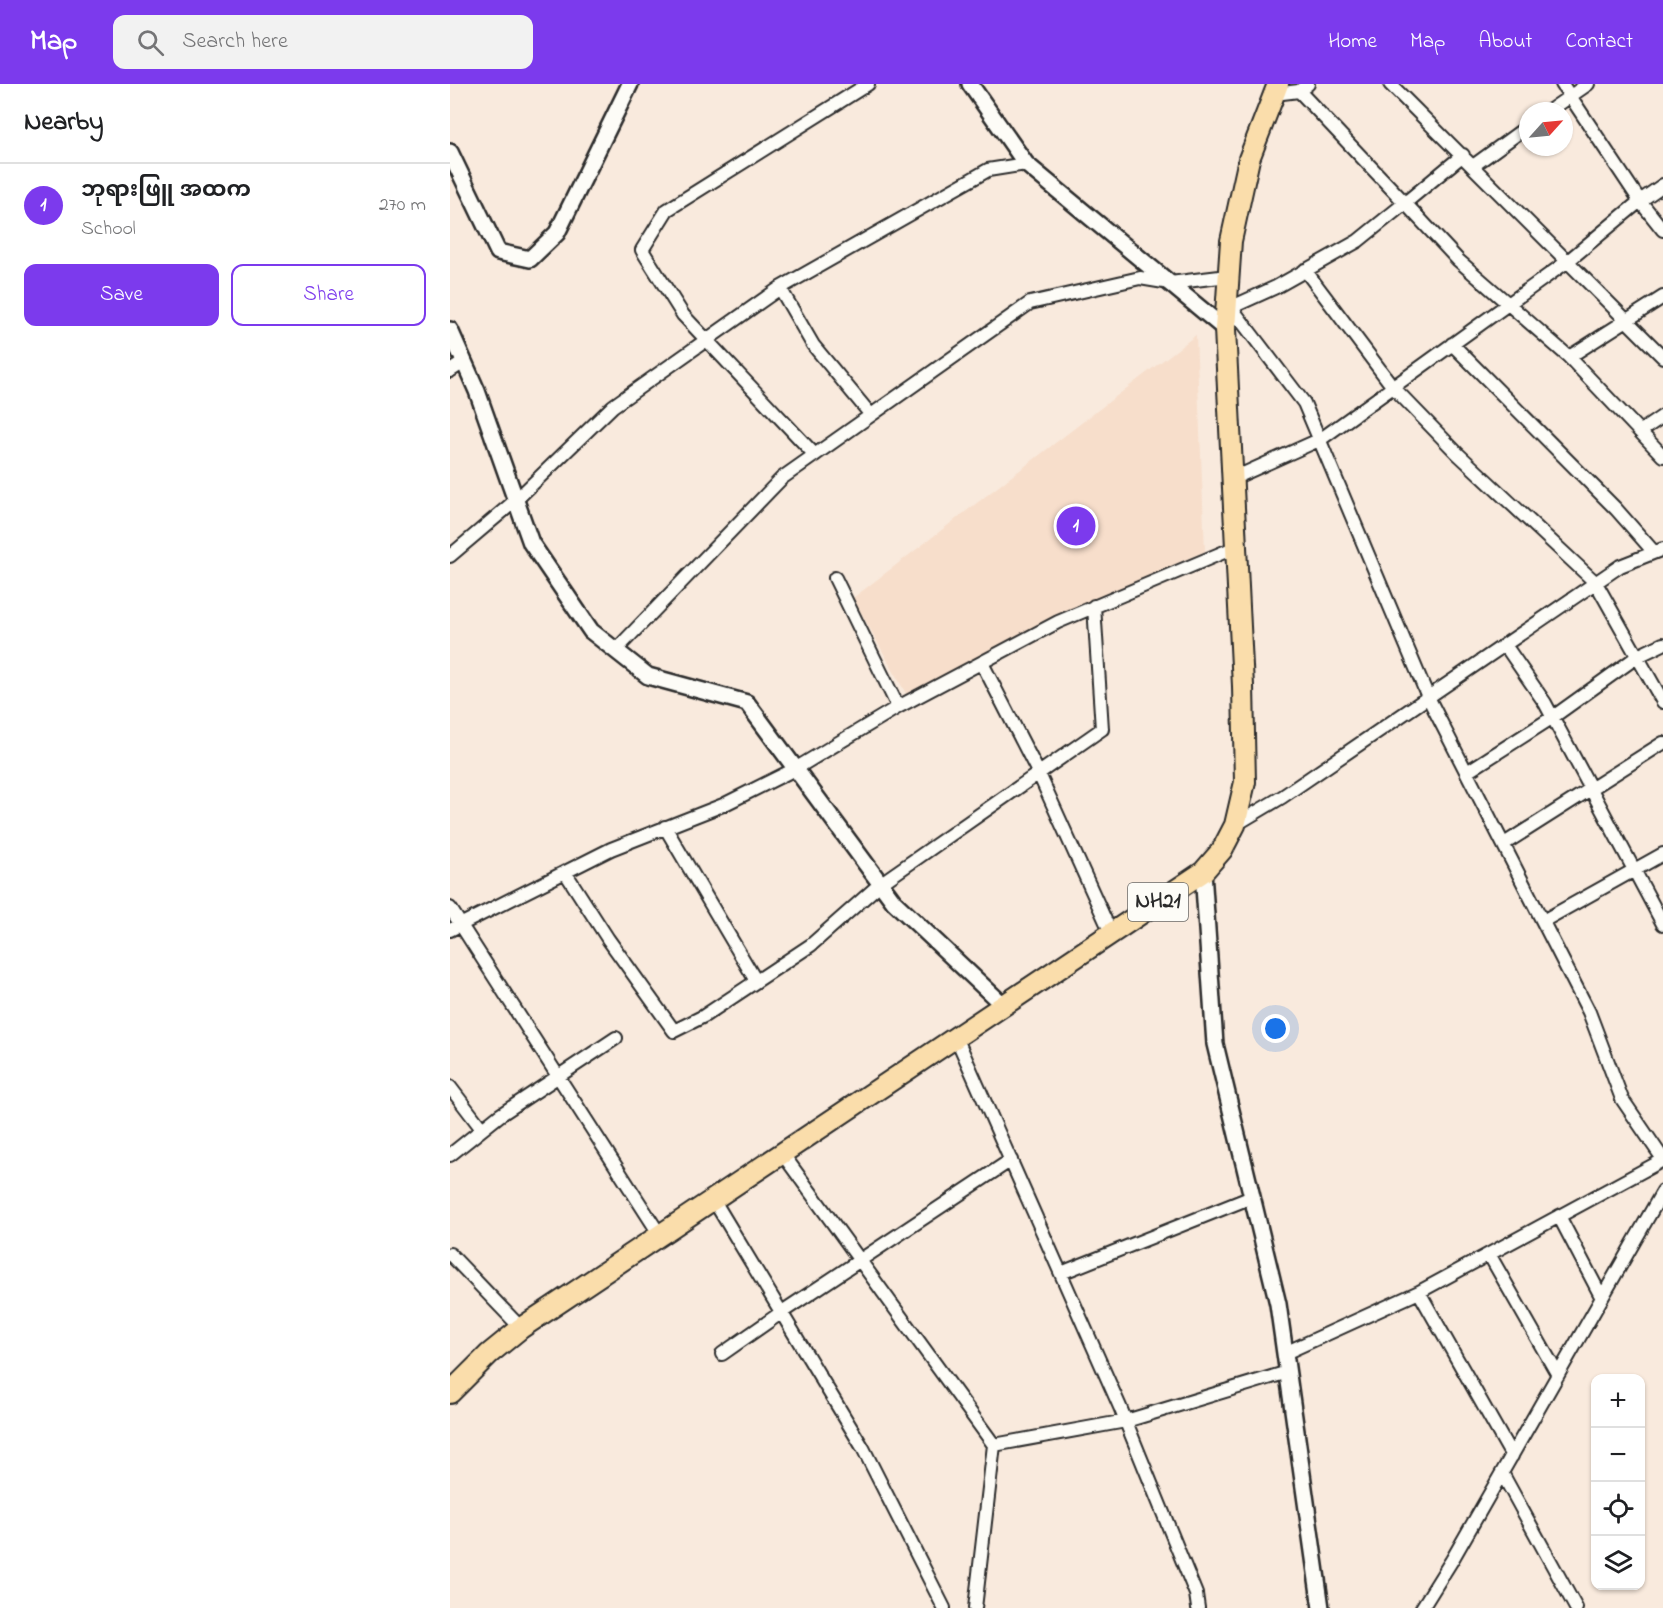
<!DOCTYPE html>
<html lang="en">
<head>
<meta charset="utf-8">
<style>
	body { margin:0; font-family:"Indie Flower","Noto Sans Myanmar",sans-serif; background:#f2f2f2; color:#202124 }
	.controls { position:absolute; right:18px; bottom:18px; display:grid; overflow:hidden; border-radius:12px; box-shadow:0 2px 4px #0004 }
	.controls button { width:54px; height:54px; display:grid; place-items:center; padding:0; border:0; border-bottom:2px solid #e0e0e0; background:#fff; color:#202124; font:30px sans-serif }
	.compass { position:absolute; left:1069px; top:18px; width:54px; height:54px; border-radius:50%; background:#fff; box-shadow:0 2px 4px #0004; rotate:63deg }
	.you { position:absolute; left:826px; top:945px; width:21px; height:21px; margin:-15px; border:4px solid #fff; border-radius:50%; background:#1a73e8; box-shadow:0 0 0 9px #1a73e833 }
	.badge { display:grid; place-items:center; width:39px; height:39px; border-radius:50%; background:#7c3aed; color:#fff; font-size:20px; font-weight:700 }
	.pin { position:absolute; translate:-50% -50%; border:3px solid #fff; box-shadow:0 2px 6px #0006 }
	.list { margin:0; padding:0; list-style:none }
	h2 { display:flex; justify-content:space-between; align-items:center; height:78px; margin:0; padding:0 24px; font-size:26px }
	h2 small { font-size:20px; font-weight:400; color:#757577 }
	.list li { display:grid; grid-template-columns:39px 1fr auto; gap:18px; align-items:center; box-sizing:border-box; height:84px; padding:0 24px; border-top:2px solid #e0e0e0 }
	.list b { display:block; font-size:22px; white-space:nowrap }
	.list p { margin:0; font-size:20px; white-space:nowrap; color:#757577 }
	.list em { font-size:20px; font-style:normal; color:#757577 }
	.actions { display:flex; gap:12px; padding:18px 24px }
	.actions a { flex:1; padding:14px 0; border:2px solid #7c3aed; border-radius:12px; text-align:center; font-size:21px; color:#7c3aed }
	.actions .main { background:#7c3aed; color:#fff }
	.icon { flex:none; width:33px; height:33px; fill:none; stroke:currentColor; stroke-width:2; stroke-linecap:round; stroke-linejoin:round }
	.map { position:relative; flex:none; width:1213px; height:1524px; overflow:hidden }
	header { display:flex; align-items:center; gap:36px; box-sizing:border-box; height:84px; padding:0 30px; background:#7c3aed; color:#fff }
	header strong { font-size:28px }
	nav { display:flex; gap:33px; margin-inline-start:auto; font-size:21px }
	.search { width:420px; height:54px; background:#f2f2f2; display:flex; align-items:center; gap:15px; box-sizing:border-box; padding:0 21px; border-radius:12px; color:#757577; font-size:22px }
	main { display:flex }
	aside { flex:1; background:#fff }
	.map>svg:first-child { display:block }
	.built { fill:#f7decb }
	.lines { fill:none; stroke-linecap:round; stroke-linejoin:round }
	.minor-casing { stroke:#2b2b2b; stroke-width:16 }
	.tertiary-casing { stroke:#2b2b2b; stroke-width:20 }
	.trunk-casing { stroke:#2b2b2b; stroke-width:24 }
	.minor { stroke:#fdfcf7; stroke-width:12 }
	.tertiary { stroke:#fdfcf7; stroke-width:15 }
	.trunk { stroke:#faddab; stroke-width:20 }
	.labels { text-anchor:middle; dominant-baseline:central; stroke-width:4.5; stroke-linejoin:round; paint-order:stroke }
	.shield { fill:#fdfcf7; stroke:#6a6a68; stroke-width:1.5 }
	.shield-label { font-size:22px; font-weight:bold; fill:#2b2b2b }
</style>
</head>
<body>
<header>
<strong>Map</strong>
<div class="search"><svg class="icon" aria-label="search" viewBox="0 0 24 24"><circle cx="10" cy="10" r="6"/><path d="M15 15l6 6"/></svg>Search here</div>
<nav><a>Home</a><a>Map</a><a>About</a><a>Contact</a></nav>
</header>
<main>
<aside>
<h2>Nearby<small></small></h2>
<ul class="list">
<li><span class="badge">1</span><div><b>ဘုရားဖြူ အထက</b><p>School</p></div><em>270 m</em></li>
</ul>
<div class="actions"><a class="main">Save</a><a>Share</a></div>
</aside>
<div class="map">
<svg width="1213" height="1524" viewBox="0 0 1213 1524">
	<rect width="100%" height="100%" fill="#f9eadd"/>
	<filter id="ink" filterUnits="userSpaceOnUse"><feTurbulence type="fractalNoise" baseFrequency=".0167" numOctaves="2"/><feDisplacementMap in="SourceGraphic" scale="12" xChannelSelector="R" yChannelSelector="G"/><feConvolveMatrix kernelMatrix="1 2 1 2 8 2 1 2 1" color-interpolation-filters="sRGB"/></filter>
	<g filter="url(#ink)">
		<path class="built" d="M 746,251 L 755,467 L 607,533 L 459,615 L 403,514 Z"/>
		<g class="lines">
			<defs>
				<path id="minor" d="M 940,0 L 1213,273
					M 1112,0 L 1190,117 L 1213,146
					M 849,7 L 955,119 L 1013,71
					M 824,10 L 849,7 L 858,0
					M 1099,27 L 1138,0
					M 1023,82 L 1078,42
					M 855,186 L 943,303 L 1007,369 L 1146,499 L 1213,618
					M 330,204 L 363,261 L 421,331
					M 777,218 L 854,319 L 978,613 L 1139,928 L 1172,1015 L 1213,1075
					M 782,223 L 826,203 L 908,157 L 955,119 L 1008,176 L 1119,273 L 1213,372
					M 1002,260 L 1166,425 L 1203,467
					M 1119,273 L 1213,213
					M 0,287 L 14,278
					M 1191,347 L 1213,332
					M 365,371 L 233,231 L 192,166 L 217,126 L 418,0
					M 782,395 L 871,355 L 1118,177 L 1190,117 L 1213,101
					M 0,472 L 66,416 L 163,322 L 330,204 L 538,86 L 576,80
					M 385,494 L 448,623
					M 1055,561 L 1095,619 L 1213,840
					M 166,566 L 332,394 L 580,219 L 690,194 L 720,199 L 778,192
					M 532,579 L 589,690 L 661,849
					M 1017,688 L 1103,633 L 1188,572 L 1213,560
					M 785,741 L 832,713 L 1170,482 L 1213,465
					M 215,743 L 306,897
					M 1054,760 L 1213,659
					M 115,788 L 158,855 L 224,947 L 254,932 L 361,861 L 430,800 L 652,645 L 644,522
					M 0,824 L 210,1151
					M 1093,837 L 1213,770
					M 0,846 L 161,765 L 273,721 L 345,685 L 448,623 L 608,538 L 786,463
					M 506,953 L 670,1323 L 746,1510 L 748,1524
					M 0,1003 L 32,1045
					M 332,1069 L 544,1361 L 525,1524
					M 0,1071 L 50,1031 L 166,954
					M 263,1115 L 413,1364 L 494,1524
					M 1109,1132 L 1152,1214
					M 0,1170 L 71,1244
					M 1039,1170 L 1108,1291
					M 611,1189 L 802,1113
					M 969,1208 L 1062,1372
					M 835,1269 L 969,1208 L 1213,1076
					M 272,1270 L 332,1228 L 561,1076
					M 544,1361 L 676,1337 L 838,1288
					M 1052,1389 L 1126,1524
					M 972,1524 L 1002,1476 L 1213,1107"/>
				<path id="tertiary" d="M 520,0 L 576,80 L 775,245
					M 0,68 L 48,168 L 80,175 L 107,149 L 180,0
					M 0,246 L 27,307 L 81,459 L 141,547 L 198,592 L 297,619 L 444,818 L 553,921
					M 753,788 L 765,960 L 828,1220 L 871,1524"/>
				<path id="trunk" d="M 0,1309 L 39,1270 L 71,1244 L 753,788 L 772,766 L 785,741 L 795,698 L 793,602 L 775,245 L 781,157 L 799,75 L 828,0"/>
			</defs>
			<use href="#minor" class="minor-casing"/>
			<use href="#tertiary" class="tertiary-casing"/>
			<use href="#trunk" class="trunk-casing"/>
			<use href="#minor" class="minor"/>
			<use href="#tertiary" class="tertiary"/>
			<use href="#trunk" class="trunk"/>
		</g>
	</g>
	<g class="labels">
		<rect class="shield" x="678" y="799" width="60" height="38" rx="4.5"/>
		<g class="shield-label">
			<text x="708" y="818">NH21</text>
		</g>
	</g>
</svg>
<div class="controls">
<button>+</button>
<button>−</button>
<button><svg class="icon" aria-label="locate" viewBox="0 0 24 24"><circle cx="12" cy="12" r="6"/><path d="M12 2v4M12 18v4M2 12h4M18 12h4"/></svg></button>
<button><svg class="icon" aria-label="layers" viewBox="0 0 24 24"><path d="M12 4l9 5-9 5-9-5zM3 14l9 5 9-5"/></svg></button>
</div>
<svg class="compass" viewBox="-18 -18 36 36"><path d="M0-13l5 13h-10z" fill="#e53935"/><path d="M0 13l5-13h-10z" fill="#757577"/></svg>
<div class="you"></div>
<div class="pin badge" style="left:626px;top:442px">1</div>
</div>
</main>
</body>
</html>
